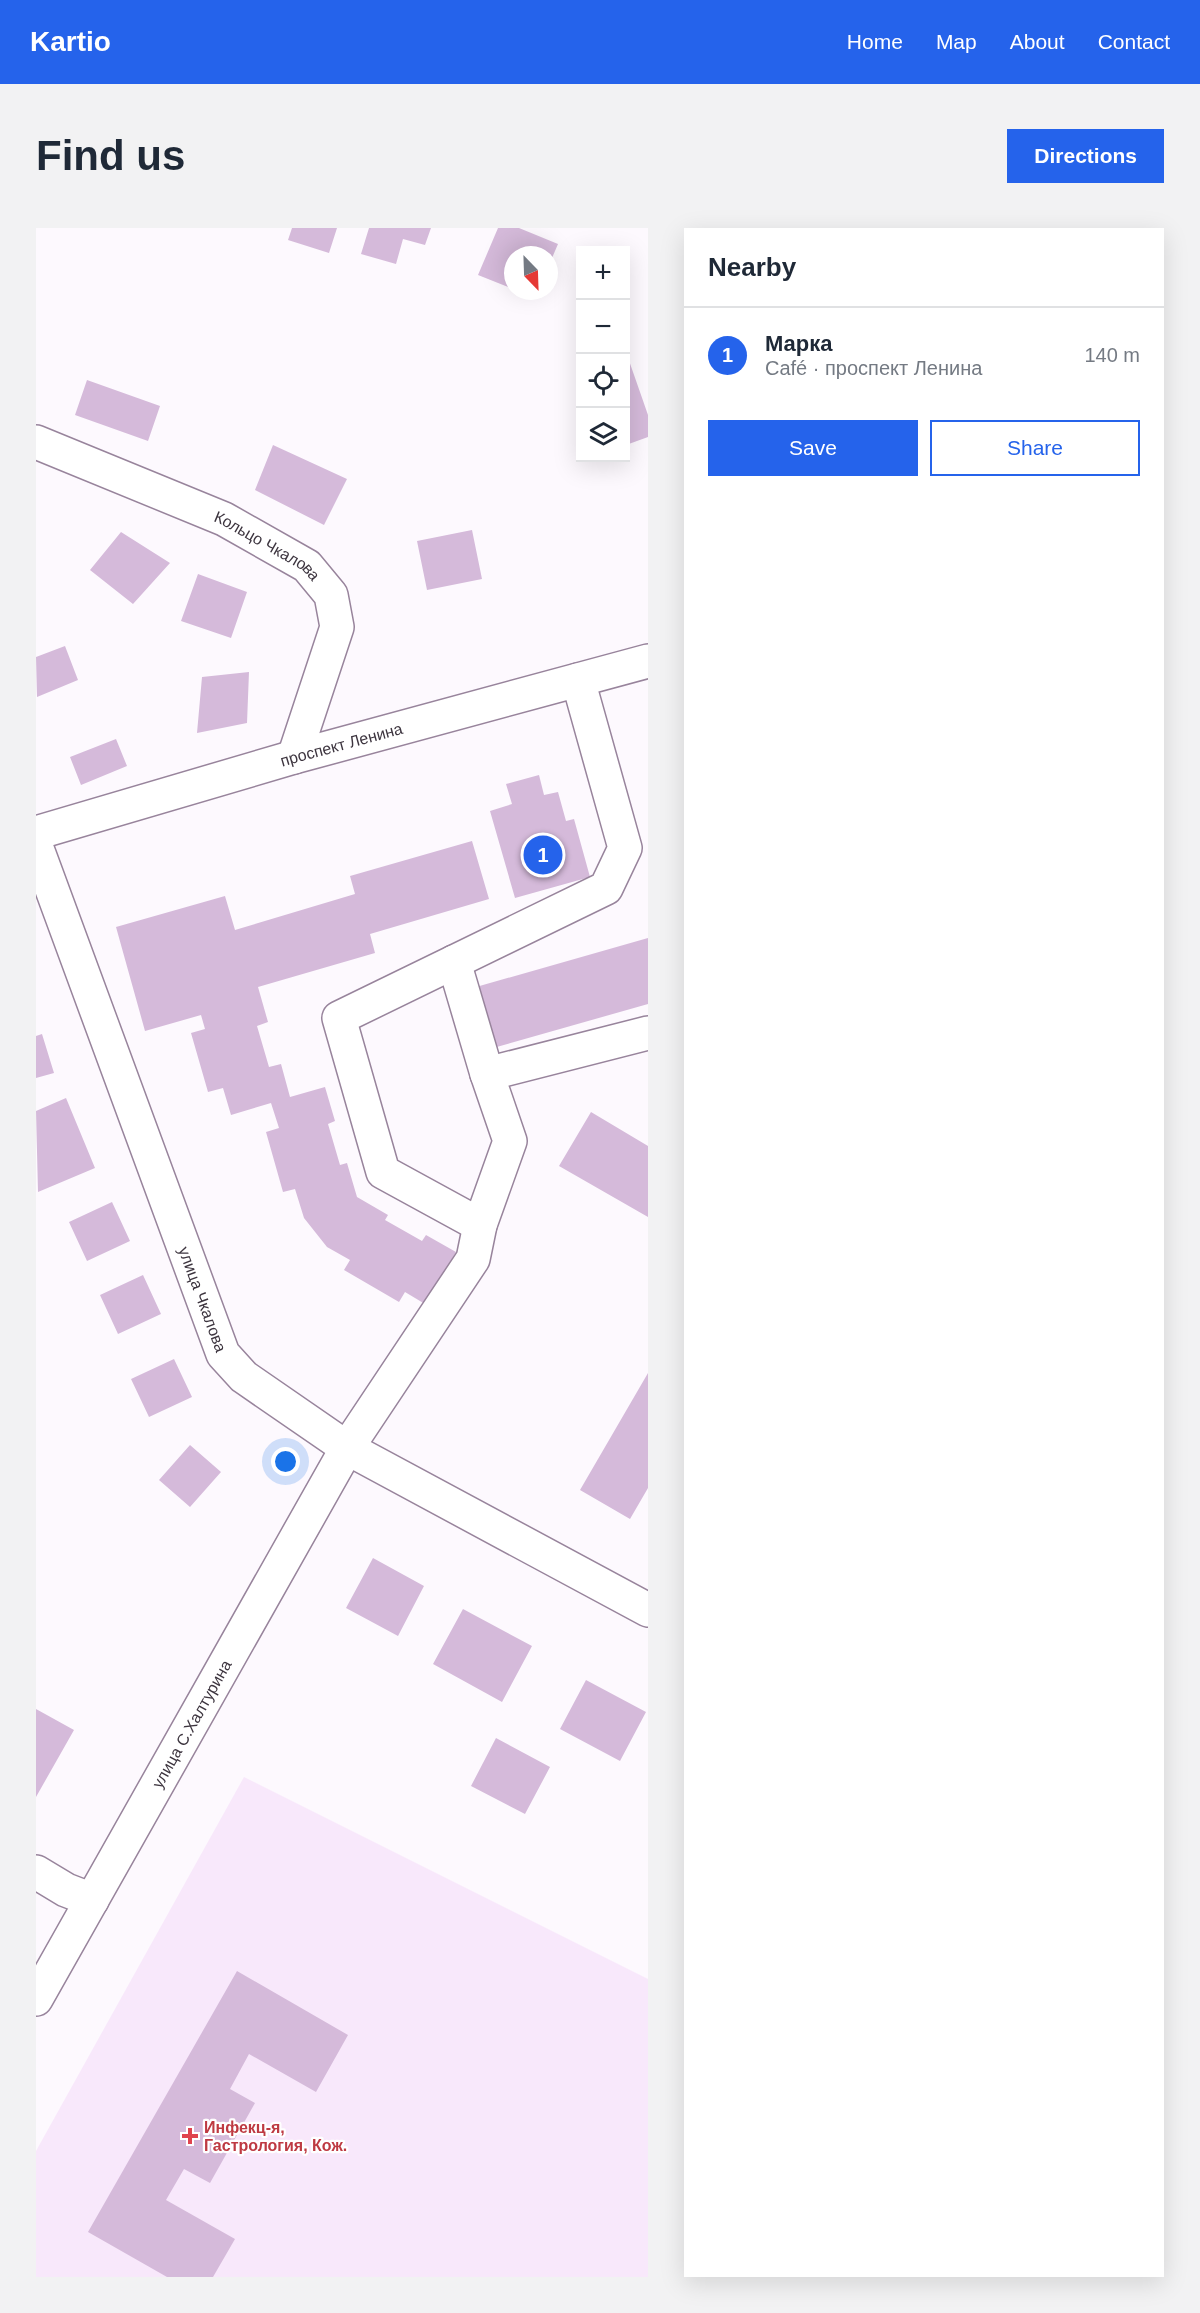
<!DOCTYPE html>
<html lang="en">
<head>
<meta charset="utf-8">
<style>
	body { margin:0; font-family:Helvetica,sans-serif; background:#f2f2f3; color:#1f2937 }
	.controls { position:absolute; right:18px; top:18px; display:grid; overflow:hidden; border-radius:0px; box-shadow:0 6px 24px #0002 }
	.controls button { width:54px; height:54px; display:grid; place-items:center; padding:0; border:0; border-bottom:2px solid #e0e1e3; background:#fff; color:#1f2937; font:30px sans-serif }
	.compass { position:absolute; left:468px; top:18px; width:54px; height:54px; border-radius:50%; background:#fff; box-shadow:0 6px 24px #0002; rotate:157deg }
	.you { position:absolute; left:250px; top:1234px; width:21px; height:21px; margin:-15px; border:4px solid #fff; border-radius:50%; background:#1a73e8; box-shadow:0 0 0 9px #1a73e833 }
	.badge { display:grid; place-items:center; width:39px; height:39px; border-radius:50%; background:#2563eb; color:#fff; font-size:20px; font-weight:700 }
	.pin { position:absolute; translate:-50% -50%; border:3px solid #fff; box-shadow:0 2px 6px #0006 }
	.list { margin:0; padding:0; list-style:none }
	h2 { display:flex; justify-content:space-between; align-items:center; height:78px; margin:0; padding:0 24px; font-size:26px }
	h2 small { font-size:20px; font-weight:400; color:#747a83 }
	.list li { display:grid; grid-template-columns:39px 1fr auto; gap:18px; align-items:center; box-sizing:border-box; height:96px; padding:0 24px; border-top:2px solid #e0e1e3 }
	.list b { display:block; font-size:22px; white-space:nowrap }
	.list p { margin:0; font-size:20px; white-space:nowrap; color:#747a83 }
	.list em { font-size:20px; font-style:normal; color:#747a83 }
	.actions { display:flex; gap:12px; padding:18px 24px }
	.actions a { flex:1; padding:14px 0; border:2px solid #2563eb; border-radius:0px; text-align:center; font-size:21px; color:#2563eb }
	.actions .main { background:#2563eb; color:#fff }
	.icon { flex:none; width:33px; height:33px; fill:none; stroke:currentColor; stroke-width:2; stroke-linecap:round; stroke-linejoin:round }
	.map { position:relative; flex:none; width:612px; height:2049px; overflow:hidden; border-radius:0px }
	header { display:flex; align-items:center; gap:36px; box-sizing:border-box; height:84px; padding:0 30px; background:#2563eb; color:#fff }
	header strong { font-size:28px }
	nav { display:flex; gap:33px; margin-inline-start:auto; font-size:21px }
	.intro { display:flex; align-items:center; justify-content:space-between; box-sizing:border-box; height:144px; padding:0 36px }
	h1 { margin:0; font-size:42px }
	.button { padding:15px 27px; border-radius:0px; background:#2563eb; color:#fff; font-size:21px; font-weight:700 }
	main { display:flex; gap:36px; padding:0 36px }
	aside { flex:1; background:#fff; border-radius:0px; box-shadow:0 6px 24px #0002 }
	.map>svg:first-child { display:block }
	.built { fill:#f8e8fb }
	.building { fill:#d5bada }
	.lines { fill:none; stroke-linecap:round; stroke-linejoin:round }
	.minor-casing { stroke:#98849c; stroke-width:36 }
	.major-casing { stroke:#98849c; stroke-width:36 }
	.minor { stroke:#fff; stroke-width:33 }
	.major { stroke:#fff; stroke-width:33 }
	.health-dot { fill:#e0444e; stroke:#fff; stroke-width:2 }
	.labels { text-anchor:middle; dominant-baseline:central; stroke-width:4.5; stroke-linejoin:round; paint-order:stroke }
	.street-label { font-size:16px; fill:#3d353f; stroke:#fff }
	.health-label { font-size:16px; font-weight:bold; fill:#be3a42; stroke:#fff; text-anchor:start }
</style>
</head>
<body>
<header>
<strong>Kartio</strong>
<nav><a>Home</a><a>Map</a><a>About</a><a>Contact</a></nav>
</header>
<div class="intro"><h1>Find us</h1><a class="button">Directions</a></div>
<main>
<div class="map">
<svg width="612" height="2049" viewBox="0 0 612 2049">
	<rect width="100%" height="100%" fill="#fdf9fe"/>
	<path class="built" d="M 208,1549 L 612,1751 L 612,2049 L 0,2049 L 0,1923 Z"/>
	<path class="building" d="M 256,0 L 301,0 L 293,25 L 252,12 Z
		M 333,0 L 395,0 L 389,17 L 367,11 L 360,36 L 325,26 Z
		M 462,0 L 483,0 L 522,16 L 513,37 L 513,27 L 477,27 L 477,61 L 442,47 Z
		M 482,63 L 502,63 L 499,70 Z
		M 590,124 L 612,187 L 612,209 L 590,217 Z
		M 51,152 L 124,178 L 112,213 L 39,187 Z
		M 237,217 L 311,251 L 288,297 L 219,262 Z
		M 436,302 L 446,351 L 391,362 L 381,313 Z
		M 85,304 L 134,335 L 97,376 L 54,342 Z
		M 162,346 L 211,364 L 195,410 L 145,393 Z
		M 29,418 L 42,452 L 1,469 L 0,429 Z
		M 213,444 L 211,495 L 161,505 L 166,449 Z
		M 80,511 L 91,538 L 45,557 L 34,529 Z
		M 503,547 L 508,567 L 522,564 L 530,593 L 538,591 L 554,649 L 479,670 L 454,583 L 476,576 L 470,556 Z
		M 436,613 L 453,671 L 334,706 L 339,725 L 222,759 L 232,794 L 221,798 L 233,839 L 245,836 L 254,869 L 289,859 L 299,893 L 292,896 L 304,937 L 311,935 L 321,969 L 352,987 L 349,992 L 386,1013 L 390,1007 L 420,1024 L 389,1076 L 369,1064 L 363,1074 L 308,1042 L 314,1032 L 291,1019 L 268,990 L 259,961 L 247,964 L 230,904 L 243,900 L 235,875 L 195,887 L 187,860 L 172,864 L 155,805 L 169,801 L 165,787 L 109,803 L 80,699 L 189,668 L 199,702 L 319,666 L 314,648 Z
		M 612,710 L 612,776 L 450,822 L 433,761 Z
		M 6,806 L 18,845 L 0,850 L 0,808 Z
		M 30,870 L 59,940 L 2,964 L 0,883 Z
		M 555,884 L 612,918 L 612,989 L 523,938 Z
		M 76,974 L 94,1013 L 51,1033 L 33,994 Z
		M 107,1047 L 125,1086 L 82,1106 L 64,1067 Z
		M 138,1131 L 156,1169 L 113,1189 L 95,1151 Z
		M 612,1145 L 612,1260 L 594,1291 L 544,1262 Z
		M 154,1217 L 185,1244 L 154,1279 L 123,1252 Z
		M 337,1330 L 388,1358 L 362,1408 L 310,1380 Z
		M 427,1381 L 496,1418 L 466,1474 L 397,1436 Z
		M 550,1452 L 610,1484 L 584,1533 L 524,1501 Z
		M 0,1481 L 38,1502 L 0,1569 Z
		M 460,1510 L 514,1539 L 489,1586 L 435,1558 Z
		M 201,1743 L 312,1807 L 280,1864 L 213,1826 L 194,1861 L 219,1875 L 174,1955 L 148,1941 L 130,1972 L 199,2011 L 177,2049 L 131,2049 L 52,2004 Z"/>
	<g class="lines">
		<defs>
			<g id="minor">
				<path id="s1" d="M 0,214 L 188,291 L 271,338 L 295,367 L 301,399 L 258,529"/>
				<path id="s2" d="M 0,618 L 187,1126 L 208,1149 L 311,1220 L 612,1382"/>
				<path d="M 418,734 L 451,846"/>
				<path d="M 444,997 L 347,944 L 303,790 L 570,660 L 589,620 L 542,452"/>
				<path d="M 0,1644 L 30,1662 L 56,1672"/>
				<path id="s3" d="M 0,1771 L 311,1220 L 437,1031 L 444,997 L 474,913 L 451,846 L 612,805"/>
			</g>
			<g id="major">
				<path id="s4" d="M 0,605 L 258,529 L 612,433"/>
			</g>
		</defs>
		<use href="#minor" class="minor-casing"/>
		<use href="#major" class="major-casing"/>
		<use href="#minor" class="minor"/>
		<use href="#major" class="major"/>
	</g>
	<path class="health-dot" d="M151 1899h6v6h6v6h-6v6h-6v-6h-6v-6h6z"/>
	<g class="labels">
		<g class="street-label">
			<text stroke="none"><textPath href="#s1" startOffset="254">Кольцо Чкалова</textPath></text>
			<text stroke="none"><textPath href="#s4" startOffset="318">проспект Ленина</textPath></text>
			<text stroke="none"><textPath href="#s2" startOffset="483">улица Чкалова</textPath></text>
			<text stroke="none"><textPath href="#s3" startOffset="316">улица С.Халтурина</textPath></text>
		</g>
		<g class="health-label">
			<text x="168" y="1899">Инфекц-я,<tspan x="168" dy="18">Гастрология, Кож.</tspan></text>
		</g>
	</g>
</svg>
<div class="controls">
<button>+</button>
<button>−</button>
<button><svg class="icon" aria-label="locate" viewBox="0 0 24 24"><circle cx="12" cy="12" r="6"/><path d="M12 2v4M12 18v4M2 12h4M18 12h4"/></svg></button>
<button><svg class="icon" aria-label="layers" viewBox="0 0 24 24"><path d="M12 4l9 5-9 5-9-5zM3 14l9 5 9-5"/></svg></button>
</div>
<svg class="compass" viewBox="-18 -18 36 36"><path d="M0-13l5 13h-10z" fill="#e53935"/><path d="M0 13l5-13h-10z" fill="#747a83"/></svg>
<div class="you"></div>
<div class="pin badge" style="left:507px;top:627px">1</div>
</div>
<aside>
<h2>Nearby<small></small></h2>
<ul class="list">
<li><span class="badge">1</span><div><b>Марка</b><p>Café · проспект Ленина</p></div><em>140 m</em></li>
</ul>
<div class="actions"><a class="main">Save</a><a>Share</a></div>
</aside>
</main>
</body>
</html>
